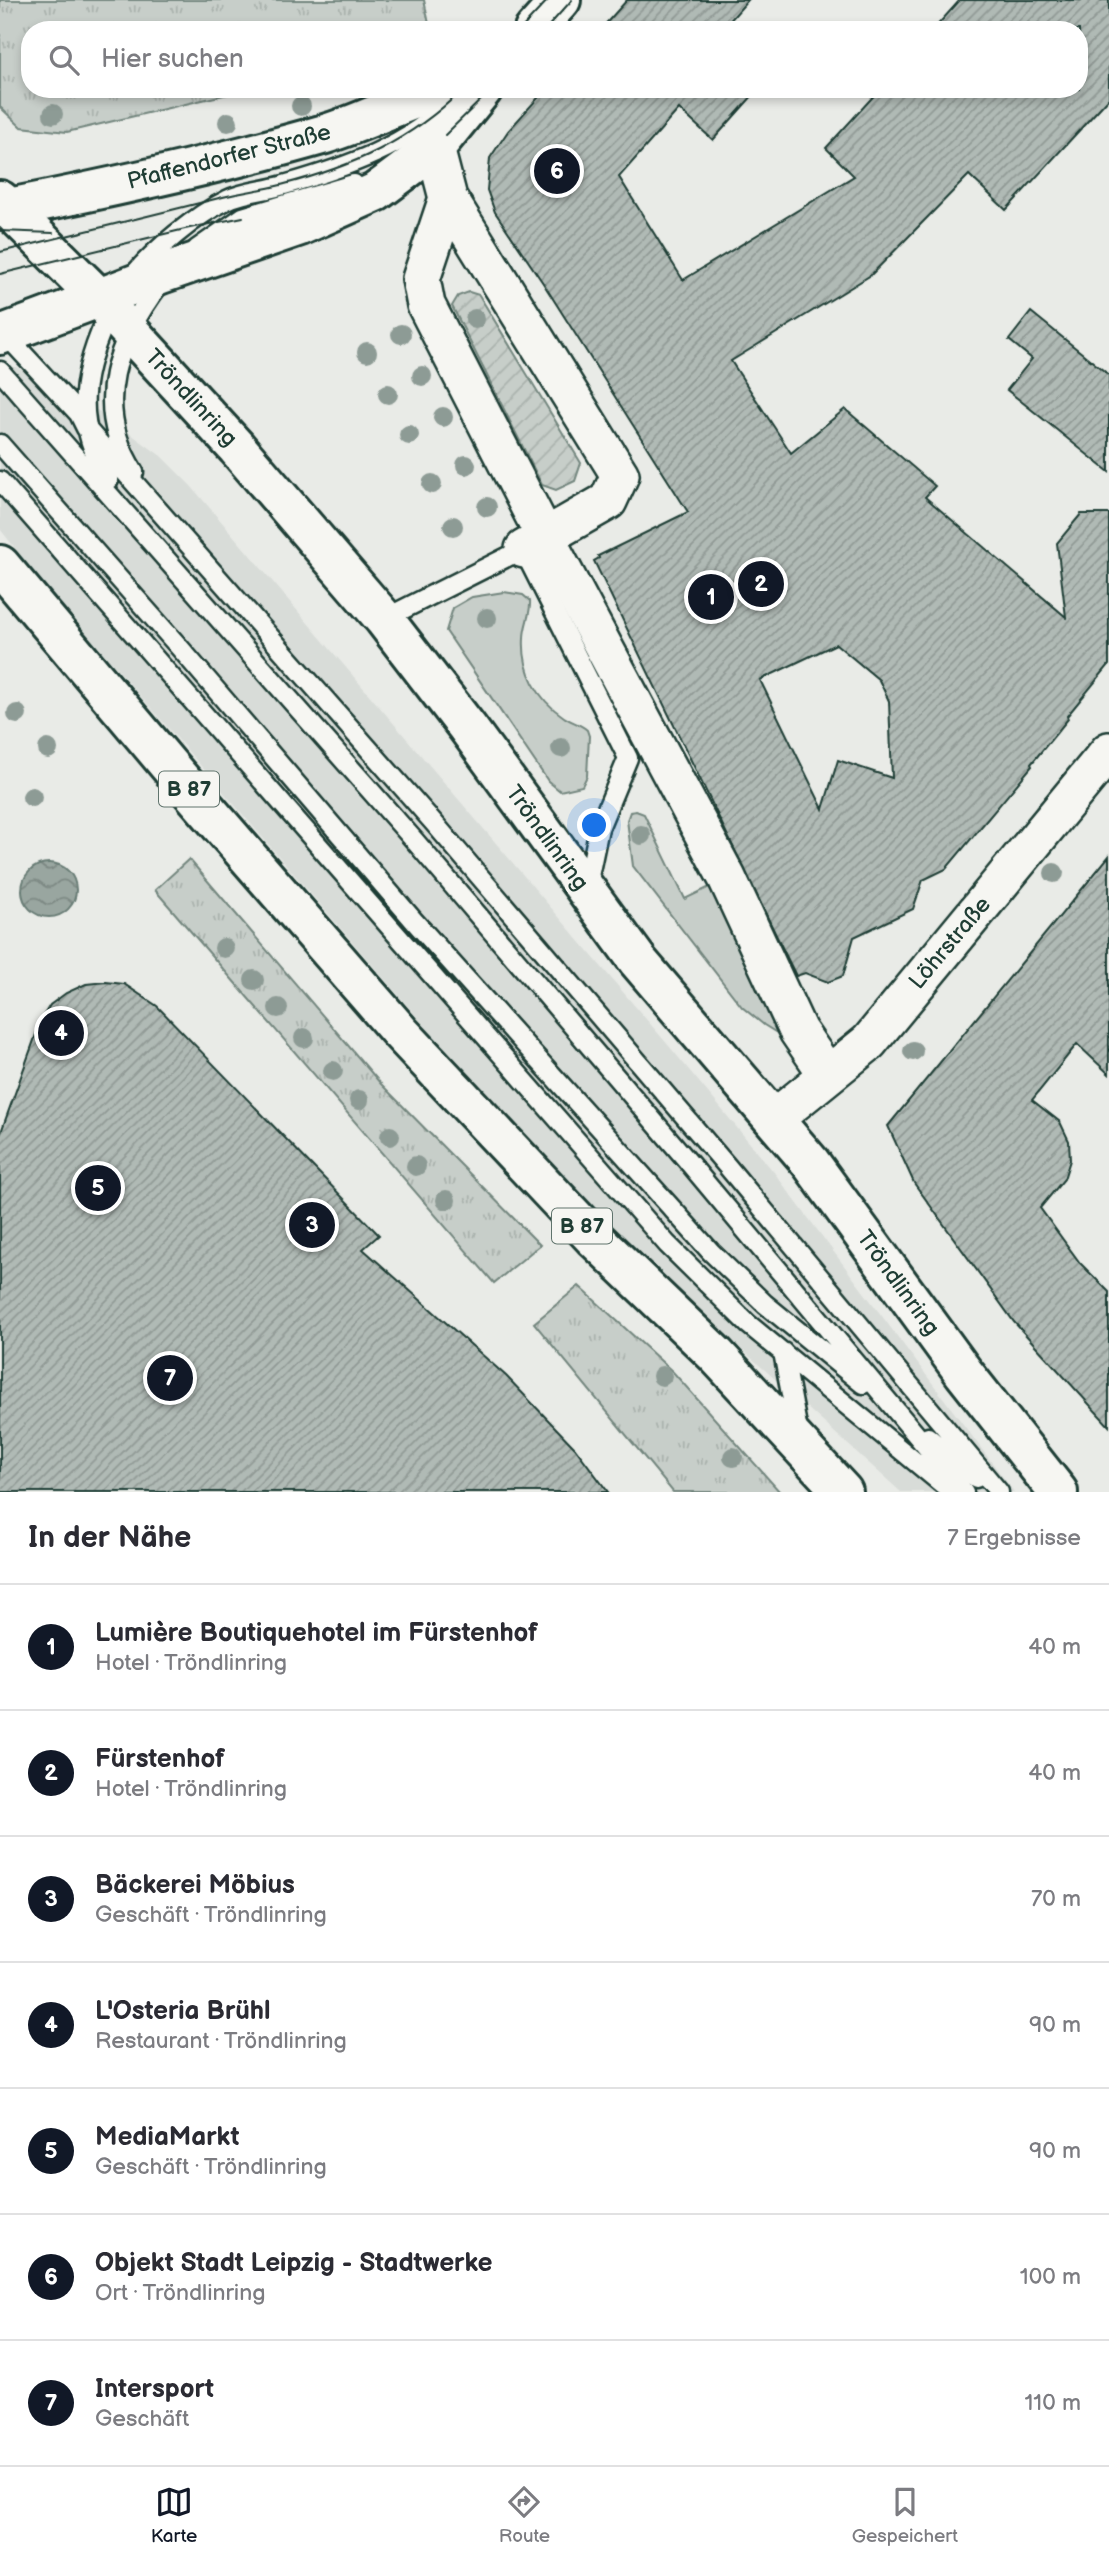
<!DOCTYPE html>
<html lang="de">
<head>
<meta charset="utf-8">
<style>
	body { margin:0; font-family:"Balsamiq Sans",sans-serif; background:#f2f2f3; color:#2b2b33 }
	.you { position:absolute; left:595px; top:826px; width:24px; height:24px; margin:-18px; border:5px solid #fff; border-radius:50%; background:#1a73e8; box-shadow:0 0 0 10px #1a73e833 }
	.badge { display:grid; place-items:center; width:46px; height:46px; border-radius:50%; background:#111827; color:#fff; font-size:23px; font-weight:700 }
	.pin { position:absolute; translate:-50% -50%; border:4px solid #fff; box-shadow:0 2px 7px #0006 }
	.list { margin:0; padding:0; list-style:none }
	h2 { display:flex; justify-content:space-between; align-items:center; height:91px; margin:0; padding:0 28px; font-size:30px }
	h2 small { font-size:23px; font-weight:400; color:#7c7c81 }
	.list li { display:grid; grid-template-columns:46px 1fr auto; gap:21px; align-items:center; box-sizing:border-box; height:126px; padding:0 28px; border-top:2px solid #e1e1e2 }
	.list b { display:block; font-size:26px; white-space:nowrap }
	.list p { margin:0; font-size:23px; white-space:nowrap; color:#7c7c81 }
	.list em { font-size:23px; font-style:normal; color:#7c7c81 }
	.icon { flex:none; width:38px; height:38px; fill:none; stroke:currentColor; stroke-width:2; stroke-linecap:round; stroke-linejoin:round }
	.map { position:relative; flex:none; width:1109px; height:1492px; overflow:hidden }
	.search { position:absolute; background:#fff; box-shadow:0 4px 10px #0003; left:21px; right:21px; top:21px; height:77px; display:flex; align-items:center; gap:18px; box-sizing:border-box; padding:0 24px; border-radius:28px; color:#7c7c81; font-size:26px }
	.sheet { height:973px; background:#fff }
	nav { display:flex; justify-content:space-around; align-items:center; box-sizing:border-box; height:98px; border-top:2px solid #e1e1e2; background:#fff; font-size:19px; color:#7c7c81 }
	nav a { display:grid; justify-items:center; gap:4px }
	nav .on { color:#111827 }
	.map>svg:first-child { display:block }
	.built { fill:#d8dcd8 }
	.grass { fill:#c7cec9; stroke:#73867e; stroke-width:2 }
	.park { fill:url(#park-tufts); stroke:#73867e; stroke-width:2 }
	.garden { fill:url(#garden-furrows); stroke:#73867e; stroke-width:2 }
	.water { fill:url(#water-waves); stroke:#687c75; stroke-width:2 }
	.building { fill:url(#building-hatch); stroke:#1f3d34; stroke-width:2; fill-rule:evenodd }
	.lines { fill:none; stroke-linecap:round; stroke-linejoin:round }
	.lane-casing { stroke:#1f3d34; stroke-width:23 }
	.street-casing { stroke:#1f3d34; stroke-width:42 }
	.secondary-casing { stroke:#1f3d34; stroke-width:44 }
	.primary-casing { stroke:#1f3d34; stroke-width:44 }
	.lane { stroke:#f6f6f2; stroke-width:18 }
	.street { stroke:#f6f6f2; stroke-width:37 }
	.secondary { stroke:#f6f6f2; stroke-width:38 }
	.primary { stroke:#f6f6f2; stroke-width:38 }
	.tram { stroke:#1f3d34; stroke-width:2 }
	.tree { fill:#8d9b95 }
	.labels { text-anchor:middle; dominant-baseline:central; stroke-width:7; stroke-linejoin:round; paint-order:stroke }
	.shield { fill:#f6f6f2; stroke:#60746d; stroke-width:2 }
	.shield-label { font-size:21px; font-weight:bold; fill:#1f3d34 }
	.street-label { font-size:23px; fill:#1f3d34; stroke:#f6f6f2 }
</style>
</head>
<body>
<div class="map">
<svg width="1109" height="1492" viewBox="0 0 1109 1492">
	<defs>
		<pattern id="park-tufts" width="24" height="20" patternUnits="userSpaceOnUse" patternTransform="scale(1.75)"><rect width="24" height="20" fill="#c7cec9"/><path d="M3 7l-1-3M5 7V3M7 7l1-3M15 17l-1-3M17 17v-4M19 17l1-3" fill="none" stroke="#aab2ad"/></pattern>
		<pattern id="garden-furrows" width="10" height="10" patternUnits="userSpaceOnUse" patternTransform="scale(1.75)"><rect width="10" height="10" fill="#c7cec9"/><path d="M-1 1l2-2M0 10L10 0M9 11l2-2" fill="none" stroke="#aab2ad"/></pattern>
		<pattern id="water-waves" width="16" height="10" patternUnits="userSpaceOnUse" patternTransform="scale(1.75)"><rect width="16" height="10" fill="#99a6a0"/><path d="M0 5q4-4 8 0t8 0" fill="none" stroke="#7c8883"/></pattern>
		<pattern id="building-hatch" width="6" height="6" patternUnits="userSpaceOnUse" patternTransform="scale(1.75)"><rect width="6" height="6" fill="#b0bab5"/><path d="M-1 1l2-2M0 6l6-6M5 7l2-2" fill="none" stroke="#8f9894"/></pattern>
	</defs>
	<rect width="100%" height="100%" fill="#e9ebe7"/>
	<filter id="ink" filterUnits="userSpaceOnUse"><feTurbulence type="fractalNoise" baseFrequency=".0143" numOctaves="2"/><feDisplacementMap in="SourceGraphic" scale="14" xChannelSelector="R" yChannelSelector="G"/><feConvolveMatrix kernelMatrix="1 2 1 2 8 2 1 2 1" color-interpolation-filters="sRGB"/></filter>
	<g filter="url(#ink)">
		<path class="built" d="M 16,367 L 102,413 L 161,456 L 191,486 L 669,1046 L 773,1171 L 1014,1492 L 901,1492 L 681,1295 L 609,1224 L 436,1039 L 38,577 L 0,529 L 0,368 Z"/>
		<path class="grass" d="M 504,592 L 523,595 L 530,601 C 531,614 524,625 524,638 C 522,671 537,699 564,717 C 571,722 581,724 587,730 L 589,736 L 587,776 L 582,786 L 560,791 L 548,781 L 446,631 L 453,608 L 472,597 Z
			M 636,811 L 644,814 L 685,899 L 722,881 L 785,1038 L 764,1025 L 742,1007 L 633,866 L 627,820 L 630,812 Z"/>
		<path class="park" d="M 0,0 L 424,0 L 429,24 L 418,30 L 30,30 L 30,89 L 249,89 L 67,132 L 21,127 L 0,107 Z
			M 189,859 L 381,1084 L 540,1245 L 494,1283 L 155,890 Z
			M 579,1286 L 673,1372 L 780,1492 L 673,1492 L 534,1323 Z"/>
		<path class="garden" d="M 469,292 L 479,295 L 581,463 L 575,481 L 556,490 L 542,485 L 452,306 L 458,296 Z"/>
		<path class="water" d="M22 890a27 27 0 1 1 54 0a27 27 0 1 1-54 0Z"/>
		<path class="building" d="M 627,0 L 748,0 L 722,30 L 600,30 Z
			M 960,0 L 1109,0 L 1109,98 L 1006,210 L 969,175 L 871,275 L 731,361 L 791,453 L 845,409 L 935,486 L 925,497 L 1066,617 L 1057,543 L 1081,514 L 1109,514 L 1109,665 L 1067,716 L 1068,719 L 1031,764 L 1032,766 L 946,869 L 923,880 L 913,909 L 854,937 L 843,976 L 828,982 L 805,973 L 796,976 L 594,561 L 599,558 L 598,556 L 688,512 L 543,283 L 495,212 L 487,190 L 490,158 L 508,131 L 546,89 L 749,89 L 754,94 L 713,140 L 679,109 L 619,177 L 683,280 L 854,176 L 826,148 L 880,89 L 1079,89 L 1079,30 L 933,30 ZM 836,644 L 879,680 L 889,701 L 892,778 L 838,760 L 823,809 L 760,680 Z
			M 1031,312 L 1109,375 L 1109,472 L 1007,390 L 1032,359 L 1009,340 Z
			M 1109,856 L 1109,1074 L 1077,1044 L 1032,1100 L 1060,1122 L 1069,1141 L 1070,1160 L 1064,1179 L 1040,1208 L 1080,1263 L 1109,1292 L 1109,1426 L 1014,1322 L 914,1183 L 888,1126 Z
			M 106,982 L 124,984 L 157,1006 L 379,1235 L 363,1249 L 506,1376 L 575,1448 L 608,1492 L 0,1492 L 0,1135 L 42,1018 L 50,1005 L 66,993 L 86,984 Z"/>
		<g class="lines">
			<defs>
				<path id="lane" d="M 197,249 L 243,217 L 354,184
					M 132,277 C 154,250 196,215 227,200 C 244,191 266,191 284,185 C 347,167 406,147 454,100
					M 2,331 L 79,414 L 86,428 L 434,823 L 727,1166 L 999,1492
					M 0,371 L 414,840 L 685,1158 L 964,1492
					M 0,444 L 180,648 L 415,922 L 711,1252 L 765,1304 L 863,1384
					M 134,472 C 91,405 117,340 161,282
					M 109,480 C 71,421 82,369 111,309
					M 0,481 L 667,1244 L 748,1324 L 952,1492
					M 384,619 L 523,549 L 628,758 L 599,828 L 587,886
					M 783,1352 L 798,1431
					M 928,1437 L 976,1478"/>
				<path id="street" d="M 435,148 L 448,198 L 620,475 L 608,501 L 545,537 L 426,305 L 421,279 L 448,198
					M 524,549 L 545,537 L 727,878 L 798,1031 L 828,1075
					M 775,1118 L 869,1042 L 1109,751"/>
				<path id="secondary" d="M 534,30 L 561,0
					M 9,208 C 115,187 221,164 325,134 C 365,122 403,101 444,89
					M 99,298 L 161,274 L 300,226 L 376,192 L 435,148 L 483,89"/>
				<path id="primary" d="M 0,200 L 99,298 L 237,448 L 384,619 L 467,727 L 638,961 L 810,1162 L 964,1373 L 1058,1492
					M 0,335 L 99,298
					M 0,565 L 176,774 L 400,1032 L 593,1237 L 716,1355 L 843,1492"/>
			</defs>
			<use href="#lane" class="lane-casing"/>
			<use href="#street" class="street-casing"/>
			<use href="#secondary" class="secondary-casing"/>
			<use href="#primary" class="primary-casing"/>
			<use href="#lane" class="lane"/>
			<use href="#street" class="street"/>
			<use href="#secondary" class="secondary"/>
			<use href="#primary" class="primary"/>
			<path class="tram" d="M 520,30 L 548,0
				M 545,30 L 572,0
				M 445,135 L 492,89
				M 0,231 L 53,233
				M 0,252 C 74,234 149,216 223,197 C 242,192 262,190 281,185 C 352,167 410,141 463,89
				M 0,274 L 185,229 L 243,217"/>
		</g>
		<g class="tree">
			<circle cx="301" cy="106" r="10"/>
			<circle cx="53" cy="114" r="10"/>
			<circle cx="228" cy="122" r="10"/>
			<circle cx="475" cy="319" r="10"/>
			<circle cx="401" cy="334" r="10"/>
			<circle cx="367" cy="352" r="10"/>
			<circle cx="422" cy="376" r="10"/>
			<circle cx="388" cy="394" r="10"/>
			<circle cx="443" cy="417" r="10"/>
			<circle cx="409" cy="435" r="10"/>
			<circle cx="466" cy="465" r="10"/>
			<circle cx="432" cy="484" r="10"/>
			<circle cx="487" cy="507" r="10"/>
			<circle cx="453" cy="526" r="10"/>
			<circle cx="487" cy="618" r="10"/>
			<circle cx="17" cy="714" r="10"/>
			<circle cx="561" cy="748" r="10"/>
			<circle cx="48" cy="749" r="10"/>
			<circle cx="32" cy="797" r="10"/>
			<circle cx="641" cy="835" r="10"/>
			<circle cx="1054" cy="873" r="10"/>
			<circle cx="224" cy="948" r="10"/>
			<circle cx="254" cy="980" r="10"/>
			<circle cx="278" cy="1008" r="10"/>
			<circle cx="304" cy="1038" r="10"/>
			<circle cx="913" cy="1051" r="10"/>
			<circle cx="333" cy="1071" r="10"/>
			<circle cx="359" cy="1100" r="10"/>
			<circle cx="390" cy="1136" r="10"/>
			<circle cx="416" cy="1166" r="10"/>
			<circle cx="446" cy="1200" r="10"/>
			<circle cx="662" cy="1376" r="10"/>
			<circle cx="733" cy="1457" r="10"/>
		</g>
	</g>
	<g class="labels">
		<g class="shield">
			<rect x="159" y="771.5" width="60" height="35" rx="5"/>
			<rect x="552" y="1208.5" width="60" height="35" rx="5"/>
		</g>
		<g class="shield-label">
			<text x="189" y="789">B 87</text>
			<text x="582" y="1226">B 87</text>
		</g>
		<g class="street-label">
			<text transform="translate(229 157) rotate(-14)">Pfaffendorfer Straße</text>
			<text transform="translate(191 398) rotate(47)">Tröndlinring</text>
			<text transform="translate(547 838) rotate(54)">Tröndlinring</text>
			<text transform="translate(950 943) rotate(-50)">Löhrstraße</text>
			<text transform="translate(898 1283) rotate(54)">Tröndlinring</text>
		</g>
	</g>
</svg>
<div class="you"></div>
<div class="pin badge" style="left:711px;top:597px">1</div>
<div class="pin badge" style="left:761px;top:584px">2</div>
<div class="pin badge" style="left:312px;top:1225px">3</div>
<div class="pin badge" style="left:61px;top:1033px">4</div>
<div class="pin badge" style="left:98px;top:1188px">5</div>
<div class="pin badge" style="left:557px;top:171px">6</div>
<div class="pin badge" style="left:170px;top:1378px">7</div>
<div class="search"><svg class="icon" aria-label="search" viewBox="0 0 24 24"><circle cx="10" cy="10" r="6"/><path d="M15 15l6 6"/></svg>Hier suchen</div>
</div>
<section class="sheet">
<h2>In der Nähe<small>7 Ergebnisse</small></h2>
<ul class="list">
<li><span class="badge">1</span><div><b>Lumière Boutiquehotel im Fürstenhof</b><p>Hotel · Tröndlinring</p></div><em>40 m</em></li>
<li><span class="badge">2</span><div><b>Fürstenhof</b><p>Hotel · Tröndlinring</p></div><em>40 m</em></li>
<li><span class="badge">3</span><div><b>Bäckerei Möbius</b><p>Geschäft · Tröndlinring</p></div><em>70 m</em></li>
<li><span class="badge">4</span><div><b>L'Osteria Brühl</b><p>Restaurant · Tröndlinring</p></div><em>90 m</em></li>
<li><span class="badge">5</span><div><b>MediaMarkt</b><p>Geschäft · Tröndlinring</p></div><em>90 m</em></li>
<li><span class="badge">6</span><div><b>Objekt Stadt Leipzig - Stadtwerke</b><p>Ort · Tröndlinring</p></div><em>100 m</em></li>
<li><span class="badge">7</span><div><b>Intersport</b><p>Geschäft</p></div><em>110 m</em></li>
</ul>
</section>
<nav>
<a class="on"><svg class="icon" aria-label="map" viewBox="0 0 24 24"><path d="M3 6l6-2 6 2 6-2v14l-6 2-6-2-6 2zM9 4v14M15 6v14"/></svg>Karte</a>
<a><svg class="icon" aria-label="directions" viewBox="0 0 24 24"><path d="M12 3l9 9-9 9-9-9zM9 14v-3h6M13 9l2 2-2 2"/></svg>Route</a>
<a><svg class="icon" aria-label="saved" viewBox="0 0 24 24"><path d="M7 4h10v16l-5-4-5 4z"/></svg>Gespeichert</a>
</nav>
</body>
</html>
